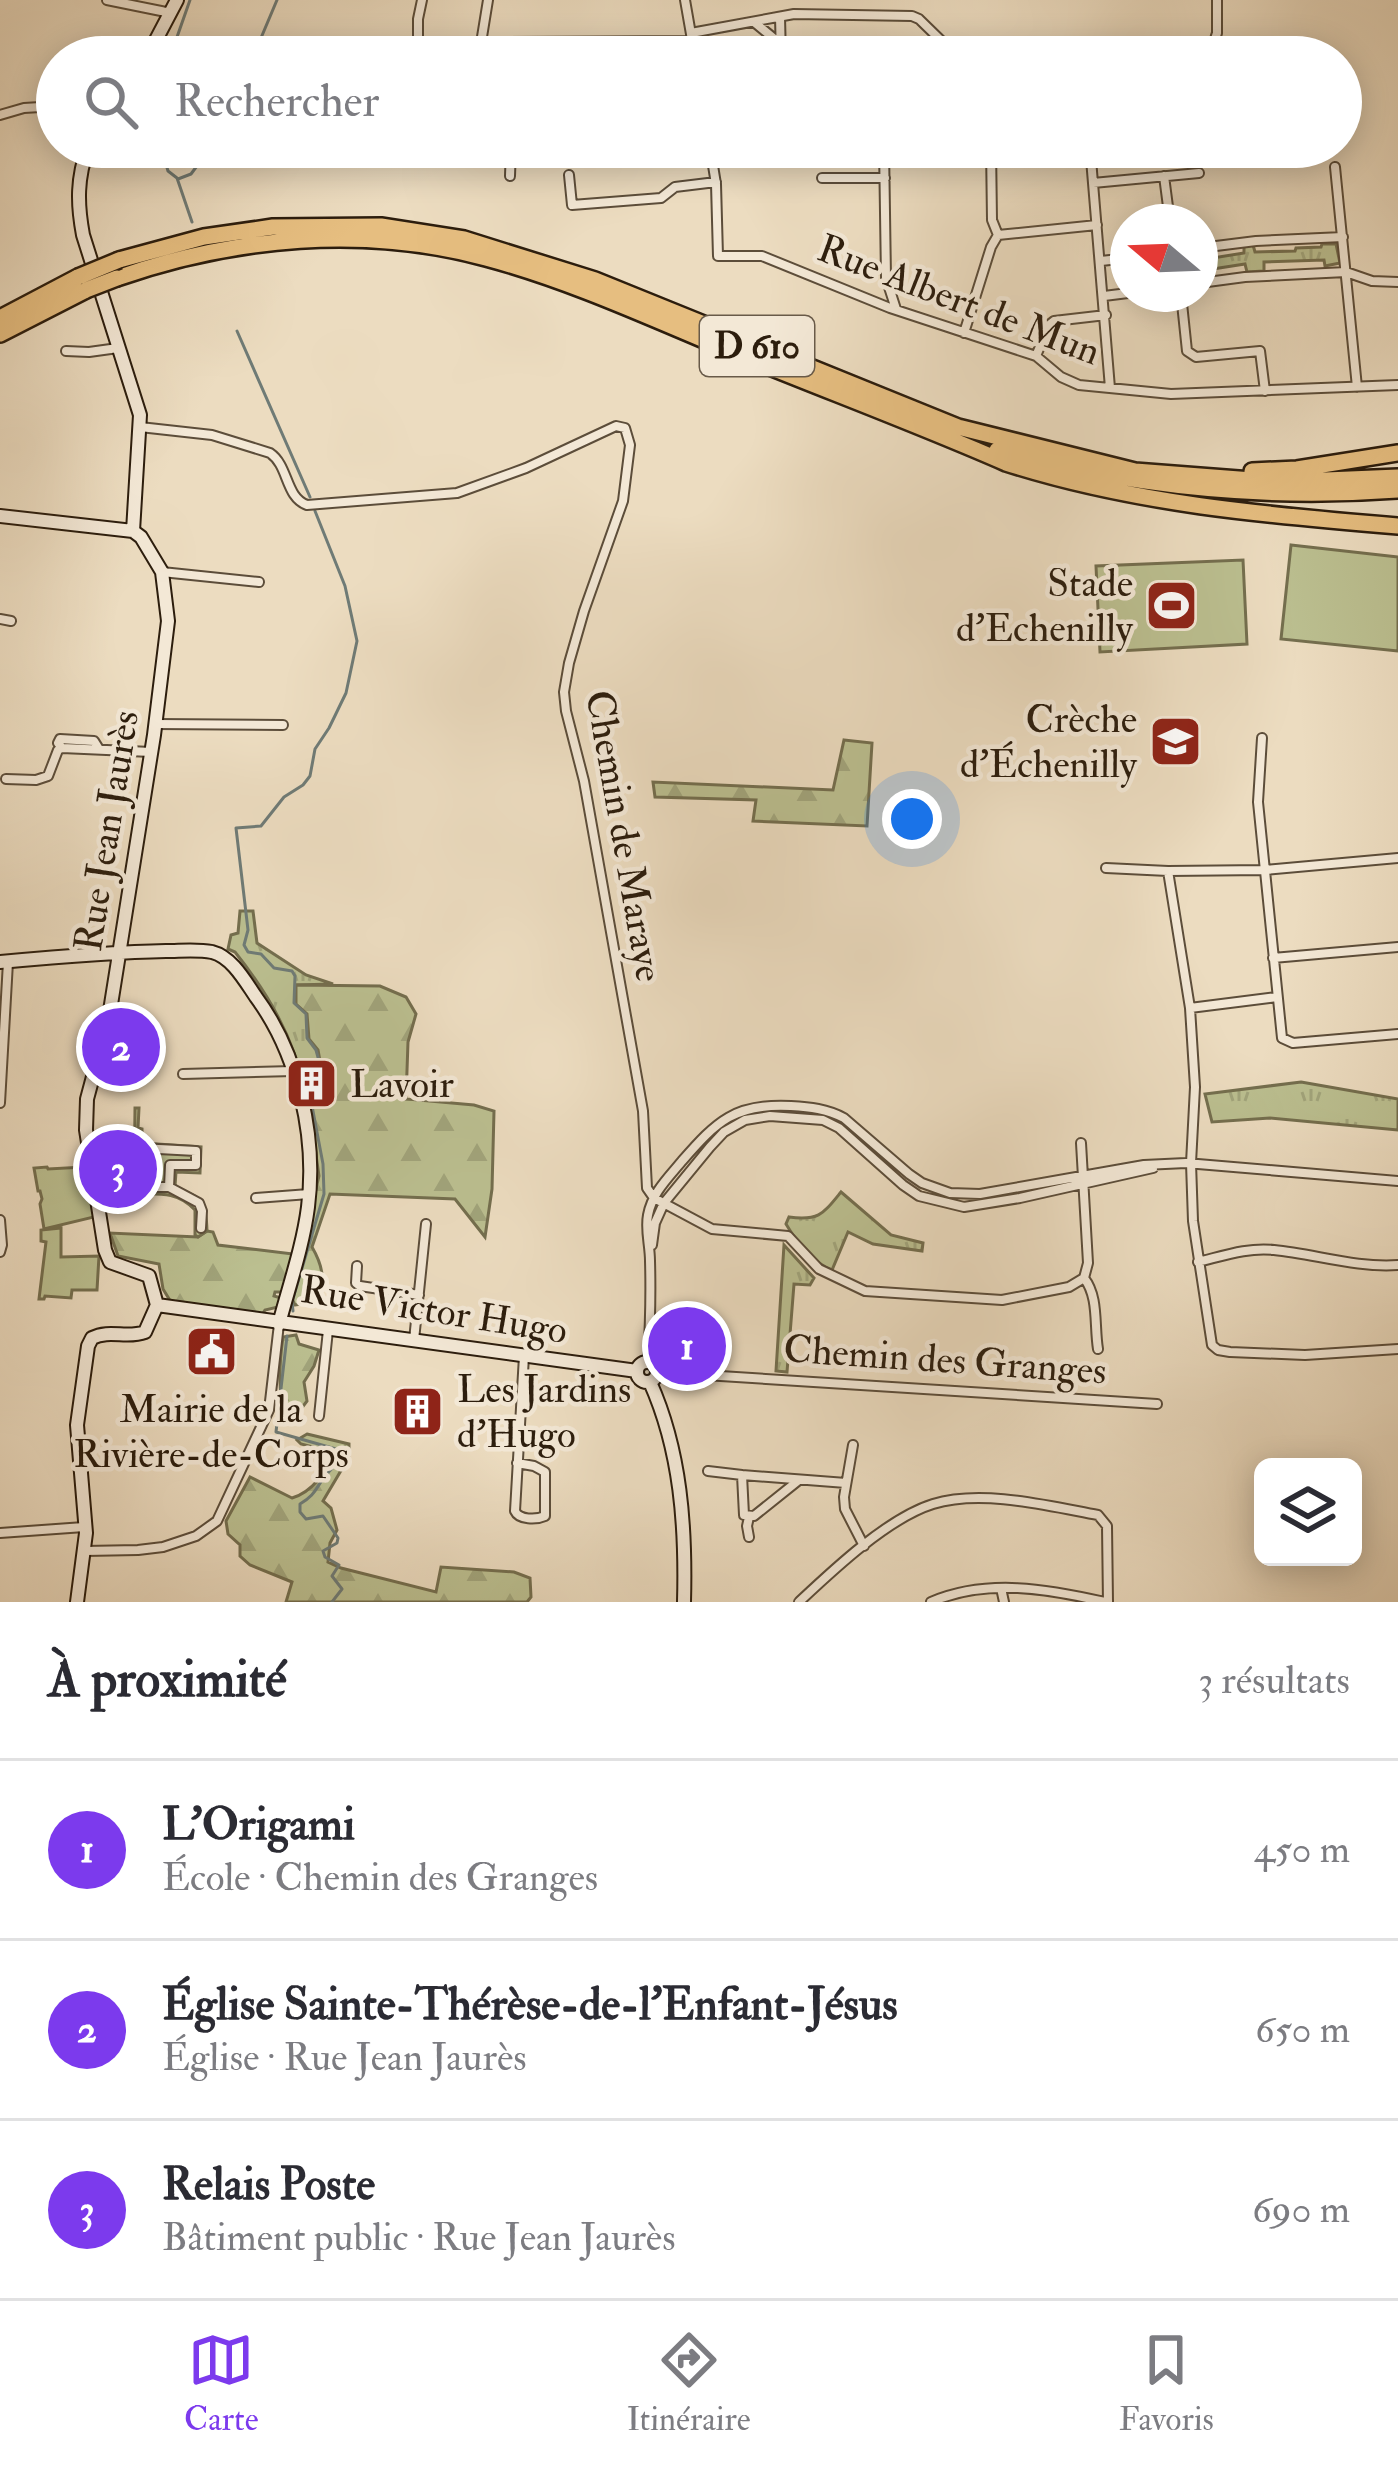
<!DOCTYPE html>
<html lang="fr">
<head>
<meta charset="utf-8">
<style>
	body { margin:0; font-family:"IM FELL Double Pica",serif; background:#f2f2f3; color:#2b2b33 }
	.controls { position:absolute; right:36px; bottom:36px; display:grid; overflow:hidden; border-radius:18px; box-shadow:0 6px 30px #0003 }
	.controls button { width:108px; height:108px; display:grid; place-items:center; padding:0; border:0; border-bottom:3px solid #e1e1e2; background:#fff; color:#2b2b33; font:60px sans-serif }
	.compass { position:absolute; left:1110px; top:204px; width:108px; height:108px; border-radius:50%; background:#fff; box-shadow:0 6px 30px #0003; rotate:289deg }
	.you { position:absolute; left:912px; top:819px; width:42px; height:42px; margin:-30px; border:9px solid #fff; border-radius:50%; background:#1a73e8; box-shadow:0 0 0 18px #1a73e833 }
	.badge { display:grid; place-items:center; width:78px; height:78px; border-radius:50%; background:#7c3aed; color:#fff; font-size:39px; font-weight:700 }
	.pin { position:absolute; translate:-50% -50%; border:6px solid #fff; box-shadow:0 3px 12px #0006 }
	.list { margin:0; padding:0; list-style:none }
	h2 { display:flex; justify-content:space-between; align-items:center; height:156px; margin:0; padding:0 48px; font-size:51px }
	h2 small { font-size:39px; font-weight:400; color:#7c7c81 }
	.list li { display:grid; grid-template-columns:78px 1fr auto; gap:36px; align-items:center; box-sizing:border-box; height:180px; padding:0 48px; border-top:3px solid #e1e1e2 }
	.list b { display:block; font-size:45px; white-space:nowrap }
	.list p { margin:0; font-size:39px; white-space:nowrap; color:#7c7c81 }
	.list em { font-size:39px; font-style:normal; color:#7c7c81 }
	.icon { flex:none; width:66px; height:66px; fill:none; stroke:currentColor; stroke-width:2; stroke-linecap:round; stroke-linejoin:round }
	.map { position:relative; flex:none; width:1398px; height:1602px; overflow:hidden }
	.search { position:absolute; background:#fff; box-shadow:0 6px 30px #0003; left:36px; right:36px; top:36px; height:132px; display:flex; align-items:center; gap:30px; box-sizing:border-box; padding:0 42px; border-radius:66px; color:#7c7c81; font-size:45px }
	.sheet { height:696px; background:#fff }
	nav { display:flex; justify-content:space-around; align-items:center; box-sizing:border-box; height:168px; border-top:3px solid #e1e1e2; background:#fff; font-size:33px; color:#7c7c81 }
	nav a { display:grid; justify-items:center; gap:6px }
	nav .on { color:#7c3aed }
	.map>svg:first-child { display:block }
	.grass { fill:url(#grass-tufts); stroke:#746e4e; stroke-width:3 }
	.forest { fill:url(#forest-firs); stroke:#746e4e; stroke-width:3 }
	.green { fill:#bbbf90; stroke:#746e4e; stroke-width:3 }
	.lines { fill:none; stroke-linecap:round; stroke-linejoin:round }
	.stream { stroke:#6f7b76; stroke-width:3 }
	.street-casing { stroke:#5c4d3a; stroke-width:12 }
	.secondary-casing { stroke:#2c1d0d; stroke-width:16 }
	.highway-casing { stroke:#2c1d0d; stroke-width:20 }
	.street { stroke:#f3e8d6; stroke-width:8 }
	.secondary { stroke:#f3e8d6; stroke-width:12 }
	.highway { stroke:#e6be80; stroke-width:15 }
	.highway-bridge-casing { stroke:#2c1d0d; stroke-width:20; stroke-linecap:butt }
	.highway-bridge { stroke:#e6be80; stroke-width:15 }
	.labels { text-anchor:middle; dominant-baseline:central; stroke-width:9; stroke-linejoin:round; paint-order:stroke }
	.shield { fill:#f3e8d6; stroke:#685a49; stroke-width:3 }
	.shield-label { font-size:36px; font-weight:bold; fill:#2c1d0d }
	.street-label { font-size:39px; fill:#2c1d0d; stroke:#f3e8d6 }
	.poi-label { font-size:39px; fill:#2c1d0d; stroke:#f3e8d6; text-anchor:end }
</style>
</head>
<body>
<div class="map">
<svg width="1398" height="1602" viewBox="0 0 1398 1602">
	<defs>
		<pattern id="grass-tufts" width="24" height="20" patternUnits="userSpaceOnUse" patternTransform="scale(3)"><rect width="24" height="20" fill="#bbbf90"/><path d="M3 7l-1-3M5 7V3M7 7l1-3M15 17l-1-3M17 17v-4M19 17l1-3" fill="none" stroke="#a1a47b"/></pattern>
		<pattern id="forest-firs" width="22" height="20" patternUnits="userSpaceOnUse" patternTransform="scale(3)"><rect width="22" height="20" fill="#bbbf90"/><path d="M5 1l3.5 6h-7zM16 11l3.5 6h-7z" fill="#a1a47b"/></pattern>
	</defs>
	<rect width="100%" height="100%" fill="#ecdcc0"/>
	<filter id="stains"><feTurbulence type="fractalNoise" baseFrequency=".00167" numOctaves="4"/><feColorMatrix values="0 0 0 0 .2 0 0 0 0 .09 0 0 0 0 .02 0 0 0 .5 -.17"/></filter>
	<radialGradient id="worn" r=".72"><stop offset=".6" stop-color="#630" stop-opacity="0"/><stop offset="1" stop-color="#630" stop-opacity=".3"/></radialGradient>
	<path class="grass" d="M 1322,244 L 1336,244 L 1340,263 L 1325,266 L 1324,260 L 1264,262 L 1264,271 L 1247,272 L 1245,264 L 1200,271 L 1200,260 L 1244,253 L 1244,246 L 1253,245 L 1255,252 L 1295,251 L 1296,248 L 1321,247 Z
		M 240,911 L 253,911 L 257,943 L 306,975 L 333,984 L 297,985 L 307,1014 L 309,1039 L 318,1050 L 320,1061 L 316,1080 L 310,1078 L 307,1087 L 303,1086 C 294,1036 266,991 235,952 L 228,949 L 231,935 L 238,933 Z
		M 1301,1082 L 1398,1099 L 1398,1130 L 1270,1118 L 1212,1122 L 1205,1094 Z
		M 841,1192 L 891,1235 L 923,1243 L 922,1251 L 873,1244 L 848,1232 L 832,1270 C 813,1263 796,1241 786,1224 L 789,1217 C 819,1221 823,1214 841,1192 Z
		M 784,1245 L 814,1278 L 810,1285 L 794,1284 L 787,1372 L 776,1371 Z"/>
	<path class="forest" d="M 844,740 L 872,743 L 867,826 L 753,821 L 756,800 L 655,797 L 653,782 L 833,790 Z
		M 296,985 L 380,986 L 406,997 L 416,1014 L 408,1042 L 406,1099 L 474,1105 L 494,1111 L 492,1189 L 485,1237 L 455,1199 L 330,1194 L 312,1247 C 326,1271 330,1302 295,1305 L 290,1294 L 319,1176 L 307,1092 L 312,1089 L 320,1061 L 318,1050 L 309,1039 L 307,1014 L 296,1004 Z
		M 207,1231 L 213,1232 L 218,1245 L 293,1254 L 282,1292 L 275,1292 L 274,1296 L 281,1298 L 278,1307 L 265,1310 L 262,1315 L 171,1302 L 163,1289 L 159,1264 L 118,1256 L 110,1233 L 198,1237 Z
		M 296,1335 L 299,1344 L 319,1350 L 314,1366 L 304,1382 L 307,1401 L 295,1417 L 285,1417 C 278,1390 279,1365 283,1337 Z
		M 307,1434 L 349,1444 L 349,1457 L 323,1501 L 331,1508 L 337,1530 L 330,1543 L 328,1562 L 341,1568 L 436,1592 L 441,1567 L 514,1572 L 530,1578 L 531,1597 L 527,1602 L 286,1602 L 292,1582 L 250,1565 L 240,1556 L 240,1545 L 228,1534 L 226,1521 L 250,1477 L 292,1498 C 313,1492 326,1471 336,1453 L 301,1444 L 297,1440 Z"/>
	<path class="green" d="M 1291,545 L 1398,557 L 1398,651 L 1281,639 Z
		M 1243,560 L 1247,644 L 1100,652 L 1096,566 Z
		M 135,1108 L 139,1108 L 138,1128 L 142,1129 L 142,1143 L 201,1147 L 200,1173 L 176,1172 L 175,1186 C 203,1200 206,1198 207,1231 L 198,1237 L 195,1235 L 195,1210 C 177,1191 159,1194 134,1194 Z
		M 47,1167 L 48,1169 L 84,1167 L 94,1217 L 44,1229 L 40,1204 L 42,1199 L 40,1191 L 38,1191 L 34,1168 Z
		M 61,1228 L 61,1257 L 99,1256 L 97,1290 L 72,1290 L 71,1298 L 45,1296 L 44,1299 L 39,1299 L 46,1242 L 41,1241 L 41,1230 Z"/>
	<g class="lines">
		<path class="stream" d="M 170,57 L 190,0
			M 253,57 L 277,0
			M 161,147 L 168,171 L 177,178 L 192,222
			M 178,179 L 191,174 L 211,147
			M 237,331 L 310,497
			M 293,1311 L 292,1302 L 324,1194 L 323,1164 L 309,1090 L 319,1061 L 316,1050 L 307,1038 L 306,1014 L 294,1003 L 295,976 L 292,971 L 274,968 L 261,954 L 248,952 L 244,945 L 248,930 L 236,828 L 261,826 L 284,797 L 303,785 L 310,776 L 315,749 L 329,728 L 346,693 L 357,641 L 345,586 L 315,511
			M 287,1336 L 276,1432 L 343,1451 C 340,1464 334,1465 326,1475 C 315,1488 317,1494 300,1504 L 300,1512 L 306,1519 L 323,1516 L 338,1538 L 337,1543 L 323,1551 L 325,1557 L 339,1565 L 332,1576 L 342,1589 L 332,1602"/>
		<defs>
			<path id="street" d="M 107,0 L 171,13
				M 685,0 L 695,57
				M 780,17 L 781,57
				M 754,22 L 777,41
				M 691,33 L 794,14 L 912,16 L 919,19 L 958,57
				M 481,43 L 488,0
				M 418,57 L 418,19 L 422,0
				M 446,57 L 455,56 L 485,42 L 692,41
				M 927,57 L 942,41
				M 1209,57 L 1217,33 L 1217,0
				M 0,115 L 24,108 L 57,106
				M 710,147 L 716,184 L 718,256 L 762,256 L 890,308 L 1036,356 L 1061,377 L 1079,385 L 1171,394 L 1398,385
				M 884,147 L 886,278 L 896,309
				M 1092,147 L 1091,159 L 1110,388
				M 1335,167 L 1357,387
				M 569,175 L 572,205 L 661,198 L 675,187 L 716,182
				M 510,176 L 511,147
				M 1164,176 L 1170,222
				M 822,178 L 885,178
				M 1093,183 L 1199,173
				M 998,235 L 1097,225
				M 1200,248 L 1256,241 L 1343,237
				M 1101,261 L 1128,258
				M 1200,283 L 1245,277 L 1346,272 L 1372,281 L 1398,282
				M 1181,294 L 1187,351 L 1196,357 L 1260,351 L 1265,391
				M 1104,296 L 1128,293
				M 964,333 L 991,247 L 998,235 L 992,220 L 991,147
				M 66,351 L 89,352 L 118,348
				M 1036,356 L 1049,325 L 1054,321 L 1106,315
				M 140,427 L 212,435 L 270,453 C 289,466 285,497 307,505 L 457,493 L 526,468 L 616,426 L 625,428 L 630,445 L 623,501 L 584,611 L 569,663 L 564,692 L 566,711 L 584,781 L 643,1111 L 647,1188 L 654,1198
				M 162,572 L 259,582
				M 0,619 L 11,621
				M 156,724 L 283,725
				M 1262,738 L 1258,802 L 1282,1038 L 1293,1043 L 1398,1034
				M 62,748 L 58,743 L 60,739 L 94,741 L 99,749
				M 6,779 L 36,780 L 48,776 L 58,750 L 62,748 L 151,752
				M 1106,868 L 1168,871 L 1265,870 L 1398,858
				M 1168,871 L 1190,1008 L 1195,1087 L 1191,1163 L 1193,1221 L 1212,1345 L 1218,1350 L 1230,1352 L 1305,1355 L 1398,1349
				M 1273,958 L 1398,947
				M 1190,1008 L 1277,997
				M 183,1074 L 293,1071
				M 0,1103 L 8,962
				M 1081,1143 L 1088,1263 L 1084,1278 C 1099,1297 1094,1325 1098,1349
				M 169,1187 L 170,1165 L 196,1165 L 196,1151 L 140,1148 L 138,1187 L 169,1187 L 199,1203 L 202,1211 L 201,1228
				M 256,1198 L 309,1194
				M 654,1198 L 712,1229 L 788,1236 L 819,1269 L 865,1291 L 1002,1300 L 1069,1287 L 1084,1278
				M 0,1220 L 2,1245 L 0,1252
				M 652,1245 L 655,1223 L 664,1203 L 710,1147 L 724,1132 L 745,1120 L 770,1116 L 823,1120 L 839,1128 L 903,1185 L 919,1196 L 964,1207 L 1020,1198 L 1153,1168
				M 1198,1262 C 1223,1256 1248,1247 1274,1250 C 1315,1254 1356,1268 1398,1265
				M 357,1266 L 356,1283 L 360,1286 L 419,1295
				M 414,1340 L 426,1224
				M 648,1362 C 650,1329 651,1295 650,1261 C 650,1245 645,1230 648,1215 C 652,1193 668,1178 682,1161 C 717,1121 735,1103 791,1106 C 810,1107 827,1109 844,1118 L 909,1174 L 922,1183 L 950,1193 L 980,1194 L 1144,1165 L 1186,1163 L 1398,1181
				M 657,1372 L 1157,1404
				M 319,1416 L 328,1330
				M 853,1445 L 844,1497 L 845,1509 L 864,1546
				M 517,1463 L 534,1466 L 545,1472 L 545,1516 C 536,1520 519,1520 515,1511 L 524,1356
				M 708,1471 L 742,1475
				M 799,1480 L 754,1516 L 744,1515 L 742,1475 L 846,1483
				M 0,1533 L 84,1527
				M 749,1537 L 747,1526 L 749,1517
				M 85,1551 L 138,1550 L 163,1547 L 196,1536 L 217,1521 L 269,1410 L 279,1324
				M 1001,1588 L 1004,1602
				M 799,1602 C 833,1570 888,1518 933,1504 C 982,1489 1049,1506 1098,1515 L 1107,1526 L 1108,1602
				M 931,1602 C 987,1578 1048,1589 1105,1602"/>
			<path id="secondary" d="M 147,57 L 177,0
				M 0,516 L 133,531
				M 0,962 C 55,957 110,952 166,951 C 180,951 197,949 212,952 C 232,957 245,981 256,997 C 298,1054 317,1136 308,1207 C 303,1246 289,1286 279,1324
				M 157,1305 L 637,1371
				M637 1372a10 10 0 1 1 20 0a10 10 0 1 1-20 0Z
				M 650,1382 C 681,1451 686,1527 684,1602
				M 77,1602 L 86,1533 L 77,1425 L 88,1346 L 92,1338 C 110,1329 127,1339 145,1332 L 157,1305 L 149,1276 L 110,1262 L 105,1250 L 86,1130 L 87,1099 L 109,1017 L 154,735 L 168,621 L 162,572 L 141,537 L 133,531 L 140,415 L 83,235 C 77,203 77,178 88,147"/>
			<path id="highway" d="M 119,260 L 204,237 L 273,227 L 381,226 L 464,239 L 595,280 L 958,427 L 1135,471 L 1278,482 L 1398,477
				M 117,278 C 235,237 364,225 486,258 C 572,281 653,319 735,353 C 825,390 917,424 1006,463 C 1134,504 1265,515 1398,526
				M 0,318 L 78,277
				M 0,334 L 86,290
				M 997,450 C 1127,486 1263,500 1398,490
				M 1252,471 L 1297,469 L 1398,453"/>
		</defs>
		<use href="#street" class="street-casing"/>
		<use href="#secondary" class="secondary-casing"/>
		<use href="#highway" class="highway-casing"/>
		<use href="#street" class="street"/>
		<use href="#secondary" class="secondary"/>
		<use href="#highway" class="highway"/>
		<defs>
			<path id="highway-bridge" d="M 78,277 L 119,260
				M 86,290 L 117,278"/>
		</defs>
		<use href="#highway-bridge" class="highway-bridge-casing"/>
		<use href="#highway-bridge" class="highway-bridge"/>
	</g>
	<defs>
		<symbol id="stadium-square" viewBox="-11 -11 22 22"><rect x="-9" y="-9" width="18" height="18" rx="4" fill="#8f2418" stroke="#f3e8d6"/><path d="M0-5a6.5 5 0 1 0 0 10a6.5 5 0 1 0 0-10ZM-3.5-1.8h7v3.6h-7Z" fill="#fff"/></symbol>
		<symbol id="school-square" viewBox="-11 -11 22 22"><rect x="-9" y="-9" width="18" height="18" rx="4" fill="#8f2418" stroke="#f3e8d6"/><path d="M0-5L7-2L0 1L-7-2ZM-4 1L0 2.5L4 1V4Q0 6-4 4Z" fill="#fff"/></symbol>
		<symbol id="building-square" viewBox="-11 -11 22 22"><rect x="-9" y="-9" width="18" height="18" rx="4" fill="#8f2418" stroke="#f3e8d6"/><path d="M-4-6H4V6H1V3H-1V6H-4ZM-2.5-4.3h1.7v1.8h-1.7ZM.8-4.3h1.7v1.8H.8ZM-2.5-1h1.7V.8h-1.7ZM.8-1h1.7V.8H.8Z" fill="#fff"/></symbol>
		<symbol id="civic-square" viewBox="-11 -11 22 22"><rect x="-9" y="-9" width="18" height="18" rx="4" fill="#8f2418" stroke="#f3e8d6"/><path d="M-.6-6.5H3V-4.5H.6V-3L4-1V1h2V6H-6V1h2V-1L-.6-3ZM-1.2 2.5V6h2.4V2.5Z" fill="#fff"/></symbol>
	</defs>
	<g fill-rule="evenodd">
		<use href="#stadium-square" x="1142" y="576" width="59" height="59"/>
		<use href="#school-square" x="1146" y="712" width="59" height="59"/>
		<use href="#building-square" x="282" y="1054" width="59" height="59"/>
		<use href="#civic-square" x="182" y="1322" width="59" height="59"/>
		<use href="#building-square" x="388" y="1382" width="59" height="59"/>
	</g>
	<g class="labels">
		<rect class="shield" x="700" y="316" width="114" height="60" rx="9"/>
		<g class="shield-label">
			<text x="757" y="346">D 610</text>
		</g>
		<g class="street-label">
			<text transform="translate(959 300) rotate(21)">Rue Albert de Mun</text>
			<text transform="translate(107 831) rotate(-81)">Rue Jean Jaurès</text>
			<text transform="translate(624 836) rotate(80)">Chemin de Maraye</text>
			<text transform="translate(434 1310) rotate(9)">Rue Victor Hugo</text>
			<text transform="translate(945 1360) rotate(4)">Chemin des Granges</text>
		</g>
		<g class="poi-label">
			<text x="1133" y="583">Stade<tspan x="1133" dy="45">d'Echenilly</tspan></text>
			<text x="1137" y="719">Crèche<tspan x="1137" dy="45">d'Échenilly</tspan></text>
			<text x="350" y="1084" text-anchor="start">Lavoir</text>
			<text x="457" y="1389" text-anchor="start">Les Jardins<tspan x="457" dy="45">d'Hugo</tspan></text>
			<text x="211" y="1409" text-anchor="middle">Mairie de la<tspan x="211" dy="45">Rivière-de-Corps</tspan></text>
		</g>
	</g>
	<rect width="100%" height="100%" filter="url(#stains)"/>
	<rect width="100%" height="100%" fill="url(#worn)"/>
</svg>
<div class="controls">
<button><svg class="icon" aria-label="layers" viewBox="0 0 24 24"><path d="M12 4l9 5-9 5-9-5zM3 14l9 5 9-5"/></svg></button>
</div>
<svg class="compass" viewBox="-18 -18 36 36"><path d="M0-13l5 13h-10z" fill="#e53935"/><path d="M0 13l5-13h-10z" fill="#7c7c81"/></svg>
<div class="you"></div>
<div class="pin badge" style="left:687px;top:1346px">1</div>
<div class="pin badge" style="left:121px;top:1047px">2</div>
<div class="pin badge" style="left:118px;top:1169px">3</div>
<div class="search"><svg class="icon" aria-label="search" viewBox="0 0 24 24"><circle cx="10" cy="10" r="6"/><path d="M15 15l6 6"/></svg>Rechercher</div>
</div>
<section class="sheet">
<h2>À proximité<small>3 résultats</small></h2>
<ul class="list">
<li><span class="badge">1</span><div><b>L'Origami</b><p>École · Chemin des Granges</p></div><em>450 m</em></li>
<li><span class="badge">2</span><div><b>Église Sainte-Thérèse-de-l'Enfant-Jésus</b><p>Église · Rue Jean Jaurès</p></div><em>650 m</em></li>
<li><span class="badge">3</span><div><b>Relais Poste</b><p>Bâtiment public · Rue Jean Jaurès</p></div><em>690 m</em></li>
</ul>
</section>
<nav>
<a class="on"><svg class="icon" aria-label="map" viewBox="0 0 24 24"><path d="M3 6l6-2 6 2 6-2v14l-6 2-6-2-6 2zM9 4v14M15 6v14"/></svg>Carte</a>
<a><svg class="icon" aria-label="directions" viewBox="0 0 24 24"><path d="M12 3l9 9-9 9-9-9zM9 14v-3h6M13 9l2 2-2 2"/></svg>Itinéraire</a>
<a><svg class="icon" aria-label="saved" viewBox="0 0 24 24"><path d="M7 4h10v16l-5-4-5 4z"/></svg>Favoris</a>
</nav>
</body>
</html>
